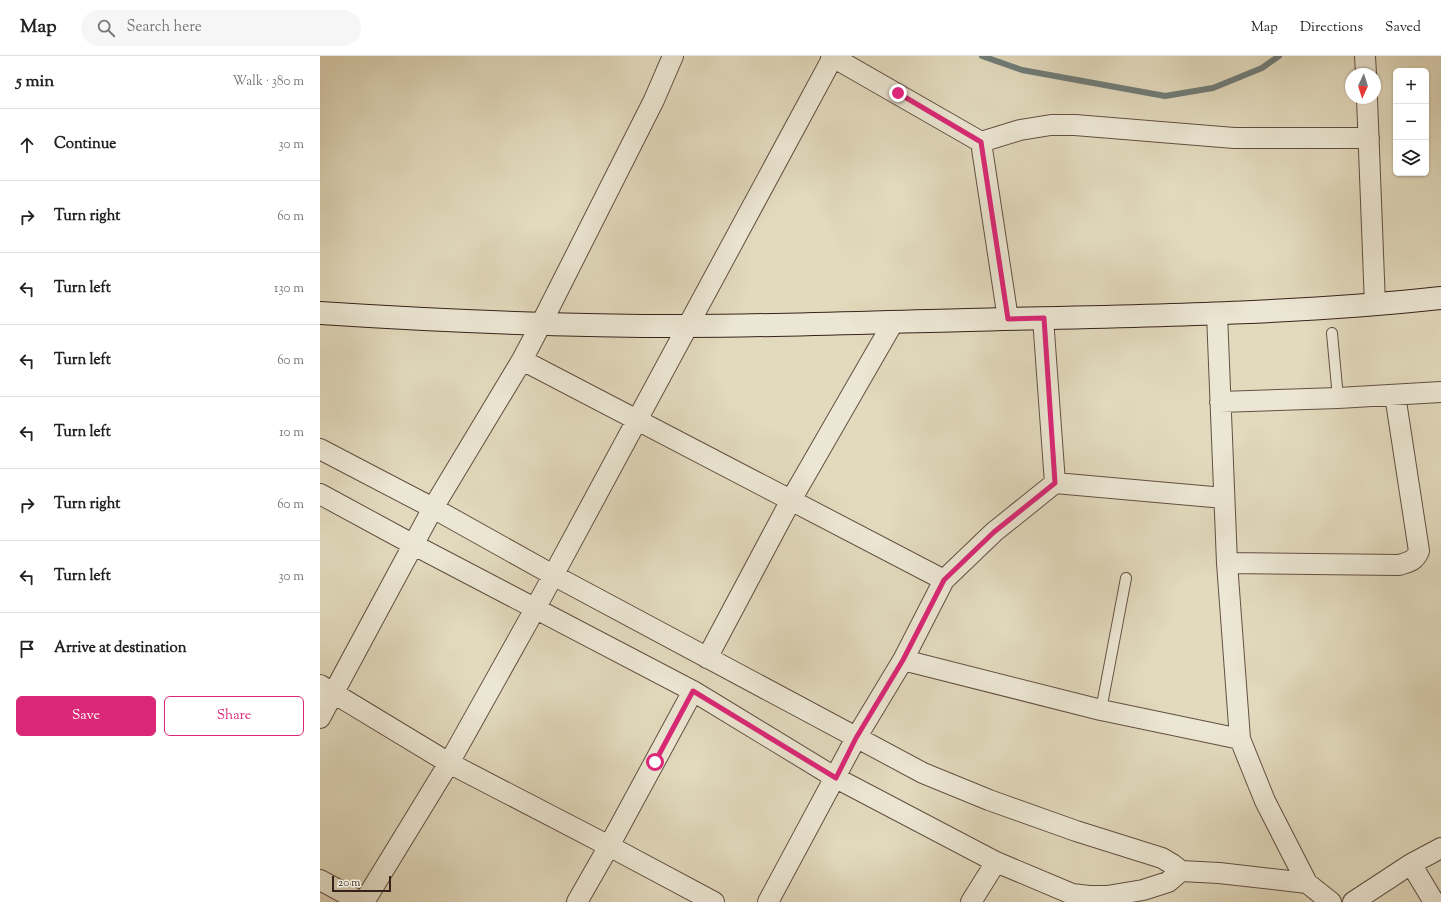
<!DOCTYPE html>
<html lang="en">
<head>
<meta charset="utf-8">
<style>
	body { margin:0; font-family:"Sorts Mill Goudy",serif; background:#f6f6f6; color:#222 }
	.controls { position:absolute; right:12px; top:12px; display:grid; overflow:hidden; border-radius:6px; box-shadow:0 1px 3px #0004 }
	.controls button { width:36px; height:36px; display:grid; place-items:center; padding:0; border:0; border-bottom:1px solid #e0e0e0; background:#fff; color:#222; font:20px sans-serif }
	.compass { position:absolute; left:1025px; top:12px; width:36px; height:36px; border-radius:50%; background:#fff; box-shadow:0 1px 3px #0004; rotate:184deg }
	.scale { position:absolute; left:12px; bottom:10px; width:59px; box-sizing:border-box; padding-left:4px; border:2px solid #37221a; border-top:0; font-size:11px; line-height:14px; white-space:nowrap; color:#37221a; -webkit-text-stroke:3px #ece7d4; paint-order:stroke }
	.stop { position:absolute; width:12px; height:12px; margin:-9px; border:3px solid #db2777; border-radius:50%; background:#fff }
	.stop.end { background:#db2777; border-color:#fff; box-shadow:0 1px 4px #0008 }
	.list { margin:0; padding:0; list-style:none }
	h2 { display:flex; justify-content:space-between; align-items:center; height:52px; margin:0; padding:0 16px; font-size:17px }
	h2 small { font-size:13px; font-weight:400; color:#767676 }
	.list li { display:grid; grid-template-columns:26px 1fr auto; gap:12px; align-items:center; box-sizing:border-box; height:72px; padding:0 16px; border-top:1px solid #e0e0e0 }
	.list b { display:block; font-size:15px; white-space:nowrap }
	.list em { font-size:13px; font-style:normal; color:#767676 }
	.actions { display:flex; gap:8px; padding:12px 16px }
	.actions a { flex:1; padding:9px 0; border:1px solid #db2777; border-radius:6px; text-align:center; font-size:14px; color:#db2777 }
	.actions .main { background:#db2777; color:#fff }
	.icon { flex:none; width:22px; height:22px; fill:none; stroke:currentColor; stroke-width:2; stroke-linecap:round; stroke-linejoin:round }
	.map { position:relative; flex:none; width:1121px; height:846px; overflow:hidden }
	header { display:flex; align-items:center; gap:24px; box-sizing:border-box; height:56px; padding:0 20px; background:#fff; border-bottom:1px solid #e0e0e0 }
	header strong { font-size:19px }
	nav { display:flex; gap:22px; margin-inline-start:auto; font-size:14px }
	.search { width:280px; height:36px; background:#f6f6f6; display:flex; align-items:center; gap:10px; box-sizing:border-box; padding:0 14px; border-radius:22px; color:#767676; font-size:15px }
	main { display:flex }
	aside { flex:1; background:#fff }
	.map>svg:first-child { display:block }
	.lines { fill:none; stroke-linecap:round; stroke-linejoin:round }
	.stream { stroke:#707d79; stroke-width:6 }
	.lane-casing { stroke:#625043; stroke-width:12 }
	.street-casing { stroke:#625043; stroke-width:22 }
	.secondary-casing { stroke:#37221a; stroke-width:24 }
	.lane { stroke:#ece7d4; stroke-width:10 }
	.street { stroke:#ece7d4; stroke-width:20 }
	.secondary { stroke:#ece7d4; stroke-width:22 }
	.route { stroke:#db2777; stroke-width:5 }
</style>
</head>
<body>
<header>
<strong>Map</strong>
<div class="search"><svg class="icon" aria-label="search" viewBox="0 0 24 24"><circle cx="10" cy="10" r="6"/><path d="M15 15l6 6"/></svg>Search here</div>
<nav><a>Map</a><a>Directions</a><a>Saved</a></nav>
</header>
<main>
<aside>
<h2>5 min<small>Walk · 380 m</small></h2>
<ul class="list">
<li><svg class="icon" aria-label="ahead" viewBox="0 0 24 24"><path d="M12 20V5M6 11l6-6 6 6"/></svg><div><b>Continue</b></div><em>30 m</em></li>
<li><svg class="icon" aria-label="right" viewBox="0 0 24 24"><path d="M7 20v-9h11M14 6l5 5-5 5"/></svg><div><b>Turn right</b></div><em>60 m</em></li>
<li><svg class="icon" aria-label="left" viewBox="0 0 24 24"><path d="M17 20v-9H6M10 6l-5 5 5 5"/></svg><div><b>Turn left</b></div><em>130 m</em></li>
<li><svg class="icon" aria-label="left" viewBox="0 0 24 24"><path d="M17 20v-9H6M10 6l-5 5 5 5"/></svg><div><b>Turn left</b></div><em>60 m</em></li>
<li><svg class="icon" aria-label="left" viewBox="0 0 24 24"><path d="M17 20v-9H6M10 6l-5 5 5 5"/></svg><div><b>Turn left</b></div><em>10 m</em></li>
<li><svg class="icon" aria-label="right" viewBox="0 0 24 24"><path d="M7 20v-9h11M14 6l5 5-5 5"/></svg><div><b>Turn right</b></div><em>60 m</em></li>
<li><svg class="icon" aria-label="left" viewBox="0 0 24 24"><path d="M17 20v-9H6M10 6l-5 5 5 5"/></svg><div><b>Turn left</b></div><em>30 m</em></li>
<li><svg class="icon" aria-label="arrive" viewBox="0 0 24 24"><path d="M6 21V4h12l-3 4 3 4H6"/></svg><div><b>Arrive at destination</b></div></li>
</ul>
<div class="actions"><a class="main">Save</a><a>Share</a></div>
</aside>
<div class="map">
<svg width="1121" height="846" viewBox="0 0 1121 846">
	<rect width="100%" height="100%" fill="#e2dabd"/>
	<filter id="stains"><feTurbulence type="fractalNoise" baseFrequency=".005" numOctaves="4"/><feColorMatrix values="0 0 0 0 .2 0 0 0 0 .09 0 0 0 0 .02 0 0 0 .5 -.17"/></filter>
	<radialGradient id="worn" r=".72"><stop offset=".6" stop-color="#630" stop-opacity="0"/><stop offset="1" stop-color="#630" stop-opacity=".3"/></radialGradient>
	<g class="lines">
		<path class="stream" d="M 662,0 L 702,14 L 845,40 L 893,32 L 942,12 L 959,0"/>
		<defs>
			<path id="lane" d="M 1012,277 L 1018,342
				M 781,654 L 806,522"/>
			<path id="street" d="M 511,0 L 661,86 L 688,263
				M 1045,0 L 1046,18
				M 1047,42 L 1055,249
				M 661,86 L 700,74 L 731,69 L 755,69 L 914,82 L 1049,82
				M 897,258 L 907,507 L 920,683 L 945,745 L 987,827
				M 202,304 L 624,524
				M 900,346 L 1018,342 L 1121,336
				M 0,393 L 113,452 L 233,519 L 603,717 L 669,744 L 756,775 L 842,802 L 852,808 L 861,815 L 899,817 L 987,827 L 1011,846
				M 735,427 L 904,442
				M 0,438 L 94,489 L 373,635 L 516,722 L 676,806 L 752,838 L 769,840 L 787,840 L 823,834 L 848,826 L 861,815
				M 907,507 L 1079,509 C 1089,506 1095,505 1099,495 L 1075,339
				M 387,602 L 471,444 L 574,265
				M 583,604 L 781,654 L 920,683
				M 0,629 L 129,707 L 289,790 L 394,846
				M 0,662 L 113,452 L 202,304 L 221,268 L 334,44 L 353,0
				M 1091,808 L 1114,846
				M 0,824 L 41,846
				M 44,846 L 129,707 L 215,553 L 513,1
				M 257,846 L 289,790 L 373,635
				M 448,846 L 536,682 L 583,604 L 624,524 L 674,476 L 735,427 L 723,262
				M 651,846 L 676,806
				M 1033,846 L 1091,808 L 1121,792"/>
			<path id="secondary" d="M 0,257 C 122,265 244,270 366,270 C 460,270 554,266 648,264 C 806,260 964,259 1121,242"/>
		</defs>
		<use href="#lane" class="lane-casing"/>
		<use href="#street" class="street-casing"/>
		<use href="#secondary" class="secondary-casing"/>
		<use href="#lane" class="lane"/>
		<use href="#street" class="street"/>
		<use href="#secondary" class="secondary"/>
	</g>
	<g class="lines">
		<path class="route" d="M 335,706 L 373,635 L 516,722 L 536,682 L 583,604 L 624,524 L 674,476 L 735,427 L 724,262 L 688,263 L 661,86 L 578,37"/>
	</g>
	<rect width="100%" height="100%" filter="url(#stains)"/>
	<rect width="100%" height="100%" fill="url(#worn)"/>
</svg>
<div class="controls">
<button>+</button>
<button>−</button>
<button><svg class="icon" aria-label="layers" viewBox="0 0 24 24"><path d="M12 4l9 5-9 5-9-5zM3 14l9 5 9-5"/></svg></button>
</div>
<svg class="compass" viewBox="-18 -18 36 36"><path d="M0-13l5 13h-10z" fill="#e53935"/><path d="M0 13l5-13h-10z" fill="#767676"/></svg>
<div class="scale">20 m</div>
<div class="stop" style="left:335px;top:706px"></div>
<div class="stop end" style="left:578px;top:37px"></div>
</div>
</main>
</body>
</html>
